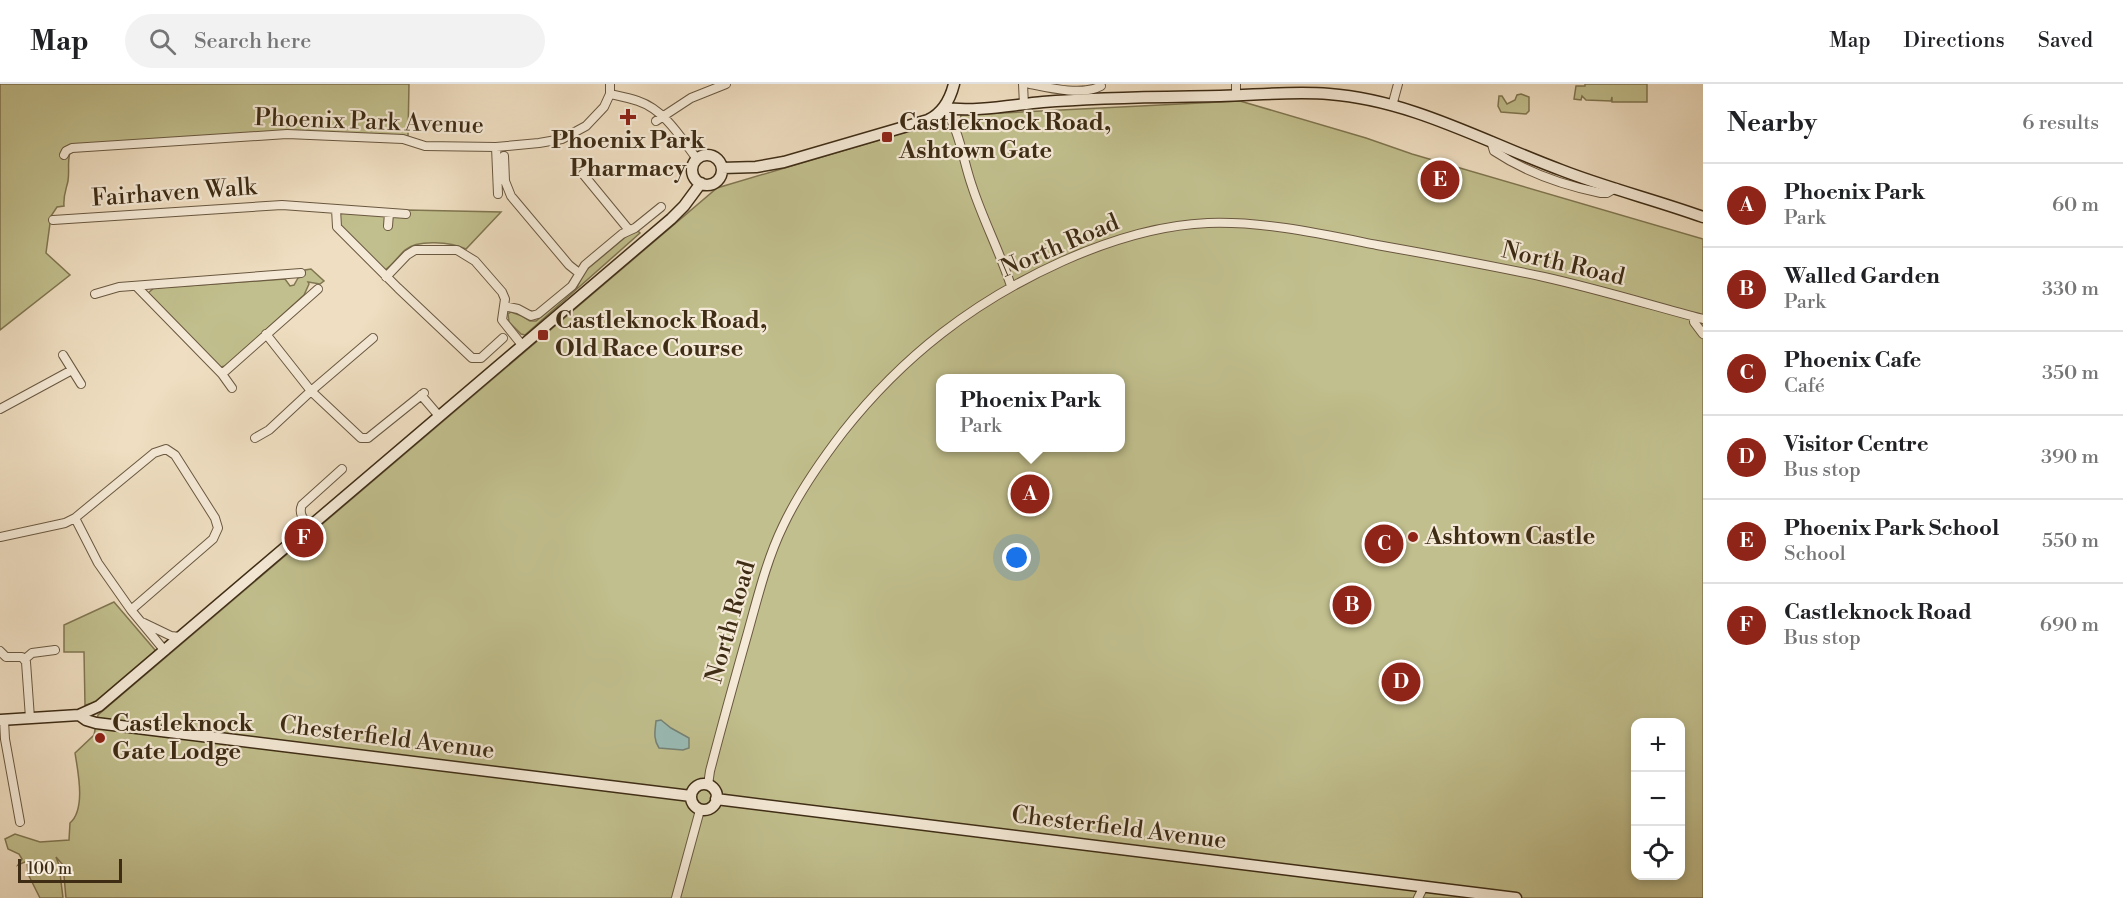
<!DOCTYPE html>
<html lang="en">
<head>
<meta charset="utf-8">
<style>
	body { margin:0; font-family:"Libre Bodoni",serif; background:#f2f2f2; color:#202124 }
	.controls { position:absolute; right:18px; bottom:18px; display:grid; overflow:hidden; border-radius:12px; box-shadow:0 3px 9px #0003 }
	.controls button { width:54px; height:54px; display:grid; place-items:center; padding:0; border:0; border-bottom:2px solid #e0e0e0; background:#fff; color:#202124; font:30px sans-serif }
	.scale { position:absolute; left:18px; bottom:15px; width:104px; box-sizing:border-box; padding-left:6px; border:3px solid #3e2c15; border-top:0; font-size:16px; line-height:21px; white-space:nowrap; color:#3e2c15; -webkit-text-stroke:4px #f5ead7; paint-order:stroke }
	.you { position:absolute; left:1017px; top:474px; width:21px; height:21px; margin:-15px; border:4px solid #fff; border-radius:50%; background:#1a73e8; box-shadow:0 0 0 9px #1a73e833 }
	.badge { display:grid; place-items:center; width:39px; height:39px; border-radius:50%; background:#8f2418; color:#fff; font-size:20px; font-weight:700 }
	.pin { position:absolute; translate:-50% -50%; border:3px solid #fff; box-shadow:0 2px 6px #0006 }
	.popup { position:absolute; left:936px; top:290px; width:189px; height:78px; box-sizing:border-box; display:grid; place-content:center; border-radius:12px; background:#fff; filter:drop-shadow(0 2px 4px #0005); font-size:20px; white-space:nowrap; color:#757577 }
	.popup b { font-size:22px; color:#202124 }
	.popup::after { content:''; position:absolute; left:50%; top:100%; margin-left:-12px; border:12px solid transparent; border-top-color:#fff }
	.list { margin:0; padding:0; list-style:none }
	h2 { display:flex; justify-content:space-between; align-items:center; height:78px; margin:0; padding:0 24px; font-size:26px }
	h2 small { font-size:20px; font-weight:400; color:#757577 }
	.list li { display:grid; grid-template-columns:39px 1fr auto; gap:18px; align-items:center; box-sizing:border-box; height:84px; padding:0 24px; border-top:2px solid #e0e0e0 }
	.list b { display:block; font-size:22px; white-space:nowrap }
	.list p { margin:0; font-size:20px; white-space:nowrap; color:#757577 }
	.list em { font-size:20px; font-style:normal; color:#757577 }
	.icon { flex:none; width:33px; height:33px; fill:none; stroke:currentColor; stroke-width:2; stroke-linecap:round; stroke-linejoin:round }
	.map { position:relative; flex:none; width:1703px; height:814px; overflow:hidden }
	header { display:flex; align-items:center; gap:36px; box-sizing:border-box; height:84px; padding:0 30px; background:#fff; border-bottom:2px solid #e0e0e0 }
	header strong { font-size:28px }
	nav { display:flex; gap:33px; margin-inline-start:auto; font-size:21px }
	.search { width:420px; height:54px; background:#f2f2f2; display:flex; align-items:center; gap:15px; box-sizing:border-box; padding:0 21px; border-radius:33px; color:#757577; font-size:22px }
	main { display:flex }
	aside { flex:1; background:#fff }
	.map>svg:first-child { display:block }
	.green { fill:#c1bf8d; stroke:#807651; stroke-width:1.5; fill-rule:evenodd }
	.water { fill:#9abcb6; stroke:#758276; stroke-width:1.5 }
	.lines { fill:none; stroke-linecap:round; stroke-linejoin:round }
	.street-casing { stroke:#6a5840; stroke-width:10 }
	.secondary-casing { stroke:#3e2c15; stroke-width:13 }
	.street { stroke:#f5ead7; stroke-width:8 }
	.secondary { stroke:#f5ead7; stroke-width:10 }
	.poi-dot { fill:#8f2418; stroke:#f5ead7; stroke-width:2 }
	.labels { text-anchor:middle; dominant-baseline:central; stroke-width:4.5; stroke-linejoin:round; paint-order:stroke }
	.street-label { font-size:24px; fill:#3e2c15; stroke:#f5ead7 }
	.poi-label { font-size:24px; font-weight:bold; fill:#3e2c15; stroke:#f5ead7; text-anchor:start }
</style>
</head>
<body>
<header>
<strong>Map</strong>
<div class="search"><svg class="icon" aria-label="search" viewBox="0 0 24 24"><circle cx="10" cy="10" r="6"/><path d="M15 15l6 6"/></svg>Search here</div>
<nav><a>Map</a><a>Directions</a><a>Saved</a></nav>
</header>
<main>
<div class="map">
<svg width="1703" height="814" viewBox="0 0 1703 814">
	<rect width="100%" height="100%" fill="#efdec1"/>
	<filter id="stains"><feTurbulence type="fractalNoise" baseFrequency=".00333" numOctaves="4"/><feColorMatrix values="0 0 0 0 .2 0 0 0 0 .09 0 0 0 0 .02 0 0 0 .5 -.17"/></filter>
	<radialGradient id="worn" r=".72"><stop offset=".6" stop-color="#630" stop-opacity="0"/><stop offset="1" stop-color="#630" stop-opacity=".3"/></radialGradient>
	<path class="green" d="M 0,0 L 409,0 L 408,52 L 287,47 L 72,62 C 66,76 70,83 68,97 C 66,106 63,112 64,122 L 57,123 L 51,132 L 46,169 L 70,191 L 0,246 Z
		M 1585,0 L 1647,0 L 1647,18 L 1612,18 L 1612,13 L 1611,17 L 1586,16 L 1582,12 L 1581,16 L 1574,15 L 1576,2 L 1585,2 Z
		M 1521,10 L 1529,13 L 1529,27 L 1526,30 L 1501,28 L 1498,22 L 1499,12 L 1502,12 L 1507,20 L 1515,16 L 1517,11 Z
		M 1240,17 L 1366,54 L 1412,70 L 1703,155 L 1703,814 L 66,814 L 63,781 L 56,773 L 59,781 L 63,814 L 40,814 L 28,790 L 27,777 L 18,781 L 22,775 L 19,770 L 8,765 L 5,755 L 15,750 L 40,758 L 69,756 L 70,739 C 86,725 78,688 75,669 L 94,651 L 98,631 L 717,104 L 933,40 L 940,38 L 943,42 L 960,38 L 961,31 ZM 940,294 L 1120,294 L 1120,364 L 940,364 ZM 1636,638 L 1680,638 L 1680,792 L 1636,792 Z
		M 407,126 L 501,128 L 466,165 C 451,158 418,155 405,166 C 398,172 393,181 385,186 L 339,141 L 339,129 L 343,128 L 384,132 L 386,134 L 404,132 Z
		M 638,147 L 640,149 L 525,251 L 521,250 L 509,238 L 508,230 L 511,228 L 522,232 L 530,237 L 536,237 L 577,203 L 585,187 L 628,151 Z
		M 311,185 L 324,197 L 320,200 L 308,198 L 309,200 L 304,211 L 226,282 L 220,283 L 160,224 L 148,209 L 154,204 L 285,195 L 290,202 L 294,201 L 298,194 L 305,191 L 305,186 Z
		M 114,518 L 155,566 L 153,571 L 95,619 L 85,621 L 84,568 L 64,568 L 64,541 Z"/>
	<path class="water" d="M 661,636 L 671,644 L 689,654 L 689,664 L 683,666 L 659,664 C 653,655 655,647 656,637 Z"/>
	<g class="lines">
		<defs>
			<path id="street" d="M 1023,0 L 1024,21
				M 1030,0 C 1049,4 1083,12 1101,2
				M 1236,0 L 1236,11
				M 610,10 C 619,12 629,14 638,17 C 665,26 681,54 697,75
				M 1392,22 L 1398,0
				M 944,24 C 960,46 963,77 972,102 C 983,136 1000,168 1011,202
				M 656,37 L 691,14 L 726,0
				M 1491,57 L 1494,67 C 1527,89 1562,101 1601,109 L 1607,109 L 1616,104
				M 496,63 L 498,110
				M 64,71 L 66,67 L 72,64 L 287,50 L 403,55 L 425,62 L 496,63 L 539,59 L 562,55 L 586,42 L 604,23 L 610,10 L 610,0
				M 504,72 L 505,97 L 511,112 L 569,181 L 579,189
				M 587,87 L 583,90 L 629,146
				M 336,125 L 337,143 L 398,204 L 472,274 L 481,274 L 503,254
				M 53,136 L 282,121 L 406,130
				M 388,142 L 389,129
				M 386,193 L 407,171 L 415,166 L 457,166 L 475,177 L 502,208 L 505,215 L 502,236 L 522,261
				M 137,203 L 222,290 L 232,304
				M 95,210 L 119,203 L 301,189
				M 504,222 L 518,225 L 531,232 L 538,230 L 572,202 L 585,181 L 622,150 L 635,144 L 661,123
				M 1694,233 L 1694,238 L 1703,250
				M 266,250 L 311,307 L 361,354 L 368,354 L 424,309
				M 63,271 L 81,300
				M 222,290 L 318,205
				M 421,311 L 439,332
				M 0,325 L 72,286
				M 255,354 L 269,346 L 311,307 L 373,254
				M 310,443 C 304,436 298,430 302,421 L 342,385
				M 0,453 L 65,439 L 75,434
				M 131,526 L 98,479 L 75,434 L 154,369 L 166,365 L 175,371 L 215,434 L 218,444 L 213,455 L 131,526 L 165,567
				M 144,539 L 171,552 L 180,553
				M 0,567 L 6,573 L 22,573 L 26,578 L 30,634
				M 25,575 L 32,569 L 55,566
				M 4,636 L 5,655 L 20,738
				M 708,701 L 710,687 C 722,641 735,594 748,548 C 758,512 767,475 783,442 C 799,408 820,378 843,348 C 903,272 974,217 1063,177 C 1108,157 1158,141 1208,139 C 1264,137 1322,150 1377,161 C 1433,171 1489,181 1544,193 C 1598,205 1650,221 1703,235
				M 676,814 L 700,726
				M 1418,814 L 1424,802"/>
			<path id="secondary" d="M 944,24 C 977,28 1011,21 1043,18 C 1102,13 1162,13 1220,12 C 1257,11 1293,7 1329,10 C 1411,16 1485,58 1561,86 C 1607,104 1656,116 1703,133
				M692 86a15 15 0 1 1 30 0a15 15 0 1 1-30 0Z
				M 722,84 L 756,83 L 784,78 L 928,36 C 943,29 950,16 954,0
				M 79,631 L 86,636 L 96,639 L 691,712
				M 0,636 L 79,631 L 99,622 L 671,135 L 684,122 L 701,99
				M691 713a13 13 0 1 1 26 0a13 13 0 1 1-26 0Z
				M 716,715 L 1516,814"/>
		</defs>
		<use href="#street" class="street-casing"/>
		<use href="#secondary" class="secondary-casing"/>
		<use href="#street" class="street"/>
		<use href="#secondary" class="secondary"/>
	</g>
	<g class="poi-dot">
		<path d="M625 24h6v6h6v6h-6v6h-6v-6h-6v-6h6z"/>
		<rect x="881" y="47" width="12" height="12" rx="3"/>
		<rect x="537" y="245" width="12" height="12" rx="3"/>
		<circle cx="1413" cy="453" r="6"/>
		<circle cx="100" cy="654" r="6"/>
	</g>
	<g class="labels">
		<g class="street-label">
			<text transform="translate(369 38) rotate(2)">Phoenix Park Avenue</text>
			<text transform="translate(174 109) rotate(-4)">Fairhaven Walk</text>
			<text transform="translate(1060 162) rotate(-23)">North Road</text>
			<text transform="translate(1563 180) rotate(13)">North Road</text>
			<text transform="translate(731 538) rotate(-74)">North Road</text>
			<text transform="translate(387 654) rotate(7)">Chesterfield Avenue</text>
			<text transform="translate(1119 744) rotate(7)">Chesterfield Avenue</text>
		</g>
		<g class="poi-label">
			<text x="899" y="39">Castleknock Road,<tspan x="899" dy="28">Ashtown Gate</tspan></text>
			<text x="628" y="57" text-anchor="middle">Phoenix Park<tspan x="628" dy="28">Pharmacy</tspan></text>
			<text x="555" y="237">Castleknock Road,<tspan x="555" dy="28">Old Race Course</tspan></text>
			<text x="1425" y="453">Ashtown Castle</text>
			<text x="112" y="640">Castleknock<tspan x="112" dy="28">Gate Lodge</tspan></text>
		</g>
	</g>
	<rect width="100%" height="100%" filter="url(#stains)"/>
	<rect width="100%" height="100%" fill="url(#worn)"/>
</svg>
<div class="controls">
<button>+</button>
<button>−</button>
<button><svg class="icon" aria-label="locate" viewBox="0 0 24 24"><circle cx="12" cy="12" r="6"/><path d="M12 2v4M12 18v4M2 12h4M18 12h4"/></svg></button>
</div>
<div class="scale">100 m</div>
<div class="you"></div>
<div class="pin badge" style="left:1030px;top:410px">A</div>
<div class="popup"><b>Phoenix Park</b>Park</div>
<div class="pin badge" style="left:1352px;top:521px">B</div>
<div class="pin badge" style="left:1384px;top:460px">C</div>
<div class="pin badge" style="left:1401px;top:598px">D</div>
<div class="pin badge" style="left:1440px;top:96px">E</div>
<div class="pin badge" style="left:304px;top:454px">F</div>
</div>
<aside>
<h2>Nearby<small>6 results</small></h2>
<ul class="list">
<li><span class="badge">A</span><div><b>Phoenix Park</b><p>Park</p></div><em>60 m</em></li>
<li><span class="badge">B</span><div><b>Walled Garden</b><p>Park</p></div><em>330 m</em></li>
<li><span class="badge">C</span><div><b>Phoenix Cafe</b><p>Café</p></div><em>350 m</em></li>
<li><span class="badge">D</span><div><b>Visitor Centre</b><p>Bus stop</p></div><em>390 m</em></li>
<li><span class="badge">E</span><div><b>Phoenix Park School</b><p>School</p></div><em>550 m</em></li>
<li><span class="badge">F</span><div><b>Castleknock Road</b><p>Bus stop</p></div><em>690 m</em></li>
</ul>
</aside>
</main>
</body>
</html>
